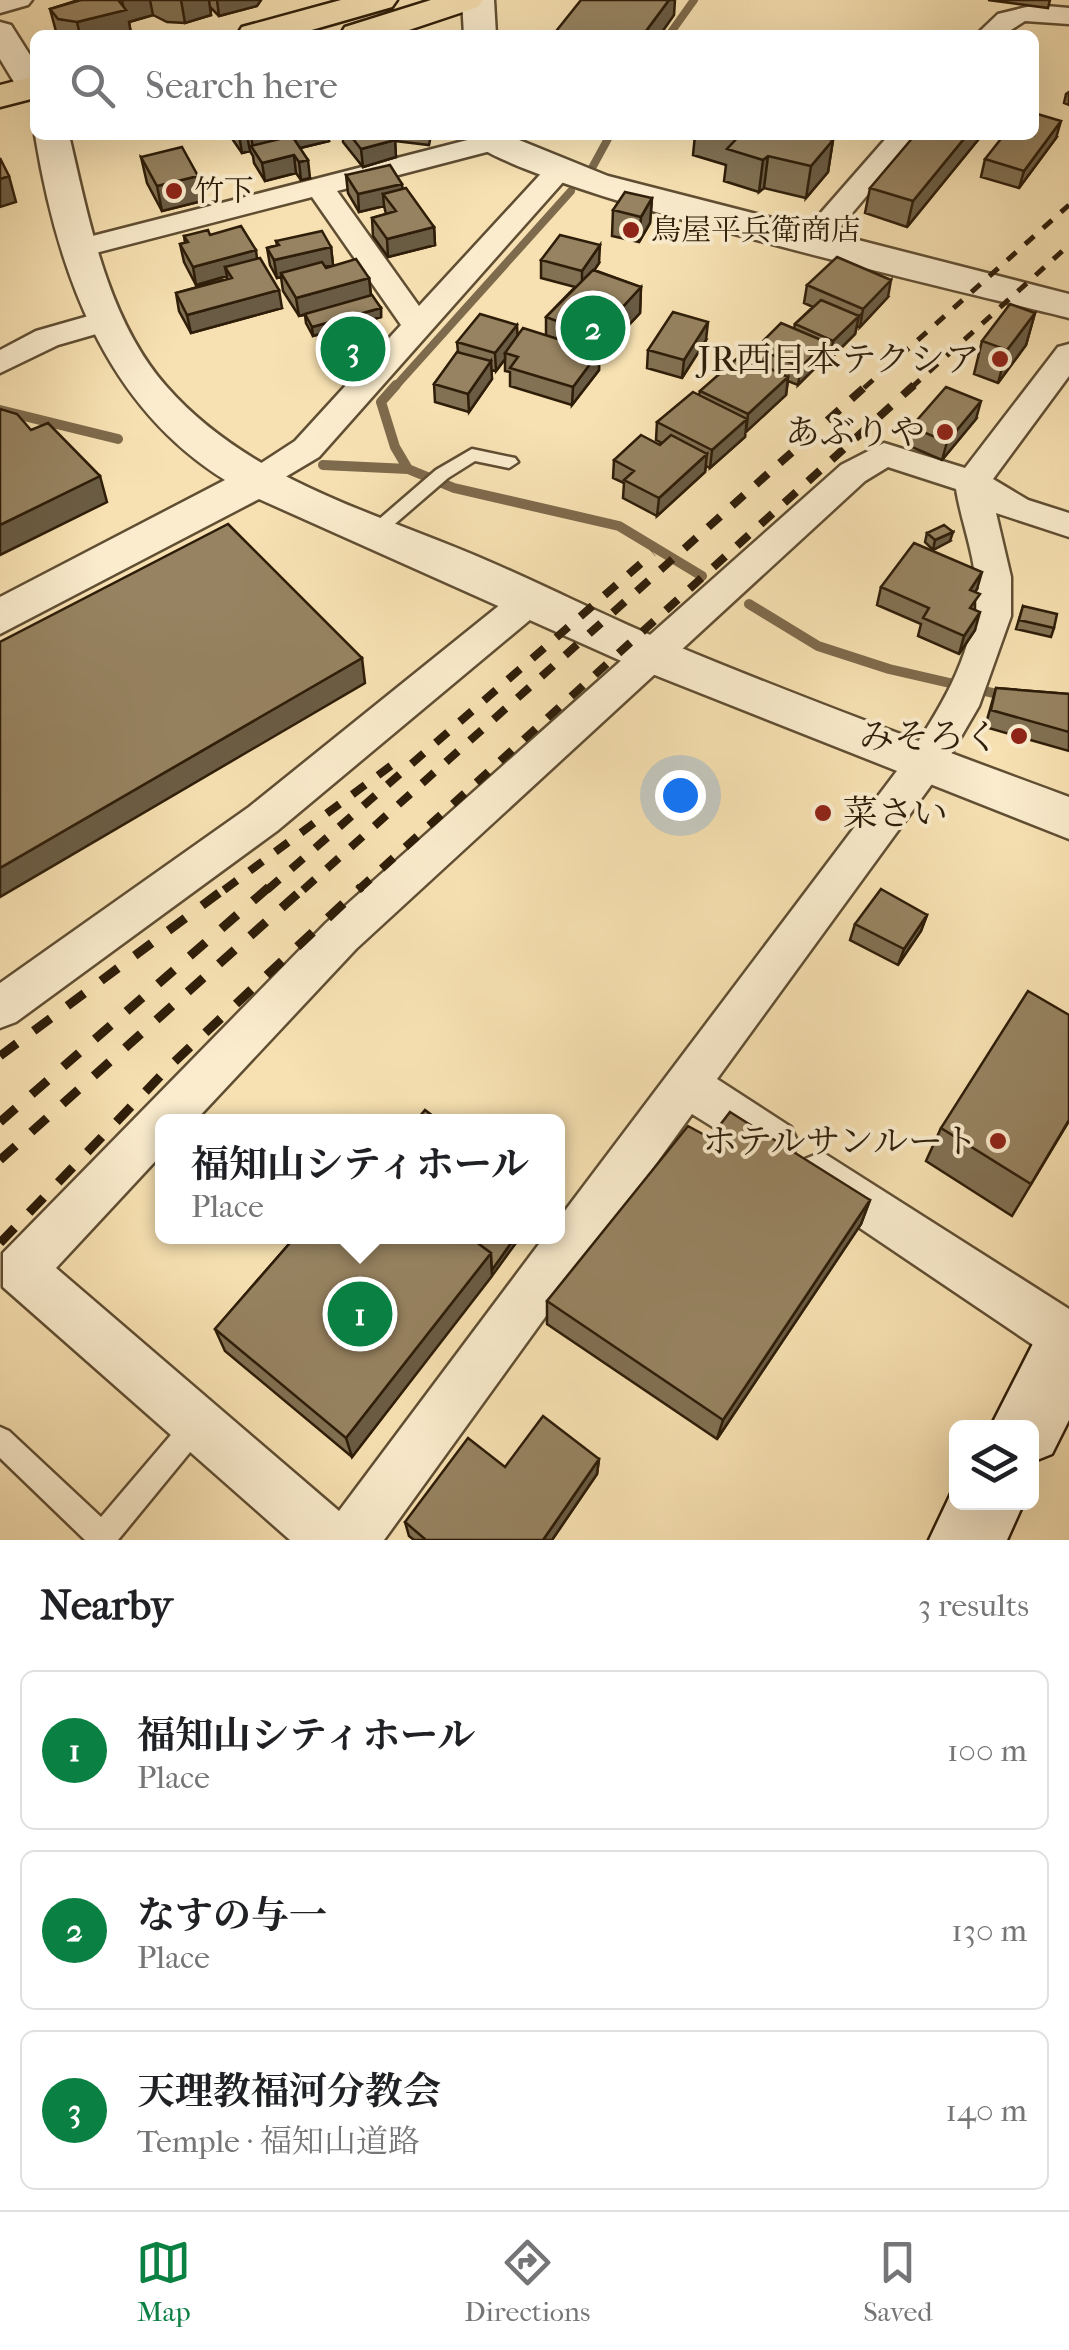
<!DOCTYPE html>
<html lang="en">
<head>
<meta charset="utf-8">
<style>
	body { margin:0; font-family:"IM FELL French Canon","Noto Serif JP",serif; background:#f6f6f6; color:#202124 }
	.controls { position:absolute; right:30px; bottom:30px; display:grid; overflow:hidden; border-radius:15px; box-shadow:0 10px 40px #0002 }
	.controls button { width:90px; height:90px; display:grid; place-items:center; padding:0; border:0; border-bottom:2px solid #e0e0e0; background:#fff; color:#202124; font:50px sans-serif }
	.you { position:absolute; left:680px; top:795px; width:35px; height:35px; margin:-25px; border:8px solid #fff; border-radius:50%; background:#1a73e8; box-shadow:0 0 0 15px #1a73e833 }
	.badge { display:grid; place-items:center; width:65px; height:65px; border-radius:50%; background:#0b8043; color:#fff; font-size:32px; font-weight:700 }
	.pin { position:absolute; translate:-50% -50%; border:5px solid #fff; box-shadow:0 2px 10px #0006 }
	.popup { position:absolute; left:155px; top:1114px; width:410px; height:130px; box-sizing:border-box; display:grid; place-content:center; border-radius:15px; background:#fff; filter:drop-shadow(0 2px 8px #0005); font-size:32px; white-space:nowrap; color:#757577 }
	.popup b { font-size:38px; color:#202124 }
	.popup::after { content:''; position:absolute; left:50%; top:100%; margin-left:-20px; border:20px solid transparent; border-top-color:#fff }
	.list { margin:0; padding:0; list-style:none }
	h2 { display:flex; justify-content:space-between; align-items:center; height:130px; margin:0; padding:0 40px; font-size:42px }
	h2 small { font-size:32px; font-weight:400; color:#757577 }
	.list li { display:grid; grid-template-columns:65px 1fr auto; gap:30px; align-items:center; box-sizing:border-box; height:160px; margin:0 20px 20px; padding:0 20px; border:2px solid #e0e0e0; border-radius:15px }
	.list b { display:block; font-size:38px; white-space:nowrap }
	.list p { margin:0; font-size:32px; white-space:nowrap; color:#757577 }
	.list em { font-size:32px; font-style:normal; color:#757577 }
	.icon { flex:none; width:55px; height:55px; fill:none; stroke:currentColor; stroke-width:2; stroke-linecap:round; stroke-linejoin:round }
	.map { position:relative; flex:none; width:1069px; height:1540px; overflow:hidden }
	.search { position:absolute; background:#fff; box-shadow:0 10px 40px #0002; left:30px; right:30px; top:30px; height:110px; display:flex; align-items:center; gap:25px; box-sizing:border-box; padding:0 35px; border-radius:15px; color:#757577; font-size:38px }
	.sheet { height:670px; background:#fff }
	nav { display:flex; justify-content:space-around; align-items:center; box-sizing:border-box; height:140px; border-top:2px solid #e0e0e0; background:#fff; font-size:28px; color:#757577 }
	nav a { display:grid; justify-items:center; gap:5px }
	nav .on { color:#0b8043 }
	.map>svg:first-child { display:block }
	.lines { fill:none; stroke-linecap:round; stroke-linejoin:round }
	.stream-far1 { stroke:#7e6a4c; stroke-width:8 }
	.stream { stroke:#7e6a4c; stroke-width:10 }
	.service-casing { stroke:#604e33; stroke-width:5 }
	.minor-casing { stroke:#604e33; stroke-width:5 }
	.tertiary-casing { stroke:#604e33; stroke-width:5 }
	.secondary-casing { stroke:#2e1d09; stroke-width:5 }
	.trunk-casing { stroke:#2e1d09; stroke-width:5 }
	.service { fill:#faeccd; fill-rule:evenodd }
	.minor { fill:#faeccd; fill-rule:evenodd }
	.tertiary { fill:#faeccd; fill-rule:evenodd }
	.secondary { fill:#faeccd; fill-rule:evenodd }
	.trunk { fill:#f7e1b2; fill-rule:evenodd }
	.rail-far2 { stroke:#2e1d09; stroke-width:5; stroke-dasharray:12 12; stroke-linecap:butt }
	.rail-far1 { stroke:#2e1d09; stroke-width:8; stroke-dasharray:16 16; stroke-linecap:butt }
	.rail { stroke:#2e1d09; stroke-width:9; stroke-dasharray:21 21; stroke-linecap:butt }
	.wall { fill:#827153; stroke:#2e1d09; stroke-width:2.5 }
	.shaded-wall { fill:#6a5c44; stroke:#2e1d09; stroke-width:2.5 }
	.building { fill:#978361; stroke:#2e1d09; stroke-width:2.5 }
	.poi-dot { fill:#8f2418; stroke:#faeccd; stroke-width:4 }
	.labels { text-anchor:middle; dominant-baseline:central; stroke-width:8; stroke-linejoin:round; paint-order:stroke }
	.far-poi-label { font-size:30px; fill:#2e1d09; stroke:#faeccd; text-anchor:start }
	.poi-label { font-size:35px; fill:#2e1d09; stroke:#faeccd; text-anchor:end }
</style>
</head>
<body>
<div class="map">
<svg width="1069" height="1540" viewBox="0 0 1069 1540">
	<rect width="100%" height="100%" fill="#f7e1b2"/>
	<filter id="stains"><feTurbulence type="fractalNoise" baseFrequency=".002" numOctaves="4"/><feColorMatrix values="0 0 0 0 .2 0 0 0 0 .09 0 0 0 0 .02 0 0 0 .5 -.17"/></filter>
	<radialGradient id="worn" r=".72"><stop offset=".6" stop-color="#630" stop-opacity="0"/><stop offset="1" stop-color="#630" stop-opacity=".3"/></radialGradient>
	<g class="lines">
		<path class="stream-far1" d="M 669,35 L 694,0
			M 592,168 L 610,135
			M 394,388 L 571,191"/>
		<path class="stream" d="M 396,385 L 381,402 L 395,447 L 408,469 L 454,488 L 619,526 L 702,576
			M 0,410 L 118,439
			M 323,465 L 408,469
			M 749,604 L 818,646 L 889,669 L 1006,696"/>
		<defs>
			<path id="service" d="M 472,449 L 515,458 L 518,462 L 509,468 L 475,461 L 448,478 L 382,535 L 370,535 L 367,531 L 370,527 L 436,470 Z
				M 196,1412 L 205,1416 L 209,1425 L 205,1434 L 118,1540 L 85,1540 L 0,1458 L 0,1427 L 9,1431 L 101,1517 L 187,1416 Z"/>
			<path id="minor" d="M 0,0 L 32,0 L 28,5 L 0,13 Z
				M 1035,5 L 1069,8 L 1069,24 L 1025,21 L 1003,35 L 976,35 L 998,14 Z
				M 487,135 L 502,136 L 506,142 L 502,148 L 337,191 L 419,306 L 548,166 L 568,166 L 572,172 L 319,457 L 255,495 L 243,491 L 238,483 L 243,475 L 295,441 L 401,325 L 312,197 L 80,257 L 65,248 L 69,242 Z
				M 889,135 L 918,135 L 826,244 L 804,244 L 800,238 L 804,232 Z
				M 106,311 L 117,314 L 122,321 L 117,328 L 58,345 L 0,373 L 0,350 L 36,331 Z
				M 1069,344 L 1069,376 L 993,479 L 1028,500 L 1069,513 L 1069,537 L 996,513 L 1011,577 L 1011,616 L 979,706 L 940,773 L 717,1079 L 791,1127 L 798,1143 L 791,1159 L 774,1165 L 692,1114 L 384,1540 L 290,1540 L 3,1287 L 3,1253 L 326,923 L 841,465 L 884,443 L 965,468 L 1058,347 ZM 888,467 L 956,489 C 961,521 975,555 976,588 C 976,648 944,703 912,751 L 558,1220 L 558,1236 L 545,1236 L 339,1511 L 56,1268 L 162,1154 L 162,1122 L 194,1122 L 356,949 L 865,481 Z
				M 530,587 L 543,591 L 548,600 L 543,609 L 277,831 L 16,1022 L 0,1028 L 0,983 L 249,807 L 517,591 Z
				M 822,1152 L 1069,1309 L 1069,1365 L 1051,1357 L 805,1191 L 798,1175 L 805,1159 Z"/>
			<path id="tertiary" d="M 462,0 L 494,0 L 496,35 L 464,35 Z
				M 0,22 L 11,25 L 35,63 L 35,100 L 23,97 L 0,59 Z
				M 35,135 L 69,135 C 89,220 107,319 166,386 C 250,482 376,512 488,561 C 548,587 607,617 667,642 C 799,697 934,747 1069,797 L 1069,839 L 637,668 L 259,499 L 0,634 L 0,597 L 225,480 C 103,404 57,269 35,135 Z
				M 465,135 L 507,135 L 608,176 L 1069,294 L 1069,318 C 979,295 500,187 465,135 Z"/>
			<path id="secondary" d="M 1069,1312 L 1069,1420 L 1052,1454 L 1032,1462 L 1032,1428 L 990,1428 L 1044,1322 Z
				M 956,1483 L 956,1502 L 1024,1502 L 1007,1540 L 929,1540 Z"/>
			<path id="trunk" d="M 341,0 L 397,0 L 392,7 L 294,35 L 237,35 L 242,27 Z
				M 431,0 L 483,0 L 478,7 L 394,35 L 340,35 L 345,27 Z
				M 35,76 L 35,98 L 0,107 L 0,85 Z"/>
		</defs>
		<use href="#service" class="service-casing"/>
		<use href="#minor" class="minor-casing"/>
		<use href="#tertiary" class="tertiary-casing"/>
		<use href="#secondary" class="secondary-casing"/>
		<use href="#trunk" class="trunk-casing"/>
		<use href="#service" class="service"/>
		<use href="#minor" class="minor"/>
		<use href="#tertiary" class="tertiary"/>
		<use href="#secondary" class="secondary"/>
		<use href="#trunk" class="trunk"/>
		<path class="rail-far2" d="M 864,388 L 1069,205
			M 911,388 L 1069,245"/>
		<path class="rail-far1" d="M 224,890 L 400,759
			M 267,890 L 653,553
			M 303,890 L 867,385
			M 358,890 L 914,385"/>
		<path class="rail" d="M 0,1056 L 227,887
			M 0,1122 L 269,887
			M 0,1160 L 305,887
			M 0,1243 L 172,1064 L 361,887"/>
	</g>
	<path class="wall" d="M 78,0 L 261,0 L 257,6 L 219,16 L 210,7 L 211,15 L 185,23 L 167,22 L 153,15 L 129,22 L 131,34 L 129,35 L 57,35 L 50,9 Z
		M 988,0 L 1050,0 L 1048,8 Z
		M 1069,92 L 1069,105 L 1064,103 L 1066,94 Z
		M 233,135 L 328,135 L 329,141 L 300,148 L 310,178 L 301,180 L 296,173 L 265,181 L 254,163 L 253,156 L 250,151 L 242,153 L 233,140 Z
		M 343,135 L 431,135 L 429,145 L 395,141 L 396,157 L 363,167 L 343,142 Z
		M 695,135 L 816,135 L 833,140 L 828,172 L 806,198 L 764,188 L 759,192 L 724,181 L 726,165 L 693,155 Z
		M 982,135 L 907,227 L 865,213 L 870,188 Z
		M 1056,138 L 1019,188 L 981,177 L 985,159 Z
		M 141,157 L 202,201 L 162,211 L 147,183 Z
		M 346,175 L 403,189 L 434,227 L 435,245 L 388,257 L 373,236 L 372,218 L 386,214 L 384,206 L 359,212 L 348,193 Z
		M 652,198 L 650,223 L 639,242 L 612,236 L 613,210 Z
		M 210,235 L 257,259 L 282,308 L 191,333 L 179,311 L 176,293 L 227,279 L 227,276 L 196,285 L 184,262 L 180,244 L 185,243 L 184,236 Z
		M 276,241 L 331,247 L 333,265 L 369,278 L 371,295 L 381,308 L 381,317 L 313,336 L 306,323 L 305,315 L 299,316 L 283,291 L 281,277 L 277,278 L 270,265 L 267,248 L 277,245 Z
		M 541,260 L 599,263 L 594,270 L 641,287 L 640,313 L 599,357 L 599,370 L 572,405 L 510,386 L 510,372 L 505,371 L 505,359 L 496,371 L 491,370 L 492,379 L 469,412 L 435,402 L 434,384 L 458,352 L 457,342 L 518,336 L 546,335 L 546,317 L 575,287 L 541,278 Z
		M 807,285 L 888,297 L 860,327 L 857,326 L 855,334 L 830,359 L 824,356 L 823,360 L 798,385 L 788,381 L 786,395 L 745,432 L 745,437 L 710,468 L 706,466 L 705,472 L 657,516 L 623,498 L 624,483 L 613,478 L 614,460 L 660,445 L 662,443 L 656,440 L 657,422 L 699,395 L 700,391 L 754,361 L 756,348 L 794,329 L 795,324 L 813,307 L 804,303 Z
		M 1035,313 L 1026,345 L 998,383 L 974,374 L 982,341 Z
		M 706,340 L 682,378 L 647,368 L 648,350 Z
		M 976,419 L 942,460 L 907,445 L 911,427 Z
		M 927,533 L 950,541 L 933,550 L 925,542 Z
		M 881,587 L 977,589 L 975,592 L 975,630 L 959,654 L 918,636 L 921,624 L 877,605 Z
		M 1023,606 L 1054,628 L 1051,637 L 1016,629 Z
		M 996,688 L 1069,694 L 1069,751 L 985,727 Z
		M 927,915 L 921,931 L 898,965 L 850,940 L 855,924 Z
		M 1069,1121 L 1012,1216 L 926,1161 L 941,1128 Z
		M 710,1138 L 870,1200 L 861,1224 L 717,1439 L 547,1324 L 547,1301 Z
		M 296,1236 L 521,1236 L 352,1457 L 225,1351 L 215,1329 Z
		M 599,1459 L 597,1474 L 552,1540 L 414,1540 L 409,1536 L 405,1522 L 505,1467 Z"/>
	<path class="shaded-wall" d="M 122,0 L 150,0 L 153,15 L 129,22 L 131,34 L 80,35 L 77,22 L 124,10 Z
		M 181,0 L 209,0 L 211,15 L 185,23 Z
		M 217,0 L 261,0 L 257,6 L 219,16 Z
		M 669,0 L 675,0 L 674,15 L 660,35 L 643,35 Z
		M 1061,121 L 1056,138 L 1019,188 L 1024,171 Z
		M 239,135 L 247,135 L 250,151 L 242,153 Z
		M 251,135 L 328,135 L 329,141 L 259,158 L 253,149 Z
		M 967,135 L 982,135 L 907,227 L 913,201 Z
		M 395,140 L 396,157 L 363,167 L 361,149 Z
		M 833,140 L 828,172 L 806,198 L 811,166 Z
		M 294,155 L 296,173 L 265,181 L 262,163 Z
		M 768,156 L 764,188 L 759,192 L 763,160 Z
		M 308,160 L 310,178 L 301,180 L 299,162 Z
		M 9,176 L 16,202 L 0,207 L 0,179 Z
		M 198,176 L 202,201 L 162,211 L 157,186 Z
		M 402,184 L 404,202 L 383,194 L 384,206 L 359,212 L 358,194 Z
		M 652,198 L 650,223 L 639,242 L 641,217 Z
		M 434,227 L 435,245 L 388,257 L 387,239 Z
		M 600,245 L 599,263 L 582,289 L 582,271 Z
		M 331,247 L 333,265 L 283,277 L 281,273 L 281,277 L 277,278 L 274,260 Z
		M 256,250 L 258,267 L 225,267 L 227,276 L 196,285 L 193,267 Z
		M 369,278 L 371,296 L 299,316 L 296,298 Z
		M 891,280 L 888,297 L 860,327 L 863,309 Z
		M 641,287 L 640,313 L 599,357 L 599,370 L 572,405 L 573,387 L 595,357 L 596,336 Z
		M 279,290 L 282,308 L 191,333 L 187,315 Z
		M 381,308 L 381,317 L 313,336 L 312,327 Z
		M 1035,313 L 1026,345 L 998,383 L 1007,350 Z
		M 859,316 L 855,334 L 830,359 L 833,341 Z
		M 708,322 L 706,340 L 682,378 L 684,360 Z
		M 517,325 L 518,342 L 505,353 L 505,359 L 496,371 L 495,353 Z
		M 826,342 L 823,360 L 798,385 L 801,367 Z
		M 491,361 L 492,379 L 469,412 L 468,394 Z
		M 788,377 L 786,395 L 746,432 L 748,414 Z
		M 981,401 L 976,419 L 942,460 L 947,442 Z
		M 747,419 L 745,437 L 710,468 L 712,450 Z
		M 707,454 L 705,472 L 657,516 L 659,498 Z
		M 100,476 L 107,502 L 0,555 L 0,525 Z
		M 953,532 L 950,541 L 933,550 L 935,540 Z
		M 982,572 L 977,589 L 965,607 L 970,590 Z
		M 980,612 L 975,630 L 959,654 L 964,636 Z
		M 362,658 L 365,683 L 0,897 L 0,868 Z
		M 927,915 L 921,931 L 898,965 L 904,949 Z
		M 870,1200 L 861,1224 L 717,1439 L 723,1420 Z
		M 516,1236 L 521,1236 L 492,1276 L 492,1270 Z
		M 491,1253 L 492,1276 L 352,1457 L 346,1438 Z
		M 599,1459 L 597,1474 L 552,1540 L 543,1540 Z"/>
	<path class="building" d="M 81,0 L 118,0 L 126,10 L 77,22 L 58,19 L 50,9 Z
		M 581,0 L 669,0 L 643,35 L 553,35 Z
		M 1034,113 L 1061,121 L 1024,171 L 985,159 L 1004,135 L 1034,135 Z
		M 350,135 L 391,135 L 395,140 L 361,149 Z
		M 735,135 L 816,135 L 833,140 L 811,166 L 768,156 L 763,160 L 727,149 L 739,136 Z
		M 915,135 L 967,135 L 913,201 L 870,188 Z
		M 292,136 L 308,160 L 299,162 L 294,155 L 262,163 L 251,146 Z
		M 182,147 L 198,176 L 157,186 L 141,157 Z
		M 0,158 L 9,176 L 0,179 Z
		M 390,165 L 402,184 L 358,194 L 346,175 Z
		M 406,188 L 434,227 L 387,239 L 372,218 L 396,211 L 383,194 Z
		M 625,192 L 652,198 L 641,217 L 613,210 Z
		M 241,226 L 256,250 L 193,267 L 180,244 L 188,242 L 184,236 L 208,230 L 210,235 Z
		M 322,231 L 331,247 L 274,260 L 267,248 L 279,245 L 276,241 Z
		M 560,235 L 600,245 L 582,271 L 541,260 Z
		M 837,257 L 891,280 L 863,309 L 807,285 Z
		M 260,258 L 279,290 L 187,315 L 176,293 L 232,278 L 225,267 Z
		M 356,259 L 369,278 L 296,298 L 281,273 L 322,262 L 326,268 Z
		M 593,270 L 641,287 L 596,336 L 546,317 Z
		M 372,295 L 381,308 L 312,327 L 305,314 Z
		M 821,300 L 859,316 L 833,341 L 795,324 Z
		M 1010,304 L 1035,313 L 1007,350 L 982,341 Z
		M 673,312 L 708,322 L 684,360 L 648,350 Z
		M 480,314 L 517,325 L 495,353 L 457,342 Z
		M 781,323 L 826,342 L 801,367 L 756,348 Z
		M 523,328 L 599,352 L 573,387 L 510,368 L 518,357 L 505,353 Z
		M 457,352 L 491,361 L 468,394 L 434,384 Z
		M 741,355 L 788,377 L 748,414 L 700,391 Z
		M 946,387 L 981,401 L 947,442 L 911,427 Z
		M 693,392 L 747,419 L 712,450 L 657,422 Z
		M 0,409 L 17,414 L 31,430 L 48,423 L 100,476 L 0,525 Z
		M 641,435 L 660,445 L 671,435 L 707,454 L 659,498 L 624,480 L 634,471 L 614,460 Z
		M 228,524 L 362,658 L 0,868 L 0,642 Z
		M 944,525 L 953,532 L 935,540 L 927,533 Z
		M 914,543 L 982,572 L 970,590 L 980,594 L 970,608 L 980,612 L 964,636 L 923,618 L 929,608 L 881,587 Z
		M 1023,606 L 1057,614 L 1054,628 L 1019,620 Z
		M 996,688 L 1069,694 L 1069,732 L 991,710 Z
		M 881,889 L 927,915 L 904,949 L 855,924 Z
		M 1028,991 L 1069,1015 L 1069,1120 L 1031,1184 L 941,1128 Z
		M 425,1110 L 441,1122 L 415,1122 Z
		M 730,1112 L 870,1200 L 723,1420 L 547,1301 L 688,1126 L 710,1138 Z
		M 296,1236 L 468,1236 L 491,1253 L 346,1438 L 215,1329 Z
		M 468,1236 L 516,1236 L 492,1270 L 491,1253 Z
		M 543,1416 L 599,1459 L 543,1540 L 426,1540 L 405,1522 L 468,1438 L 505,1467 Z"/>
	<g class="poi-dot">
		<circle cx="174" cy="191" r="10"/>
		<circle cx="631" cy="230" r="10"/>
		<circle cx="1000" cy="359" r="10"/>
		<circle cx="945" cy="432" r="10"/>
		<circle cx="1019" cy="736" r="10"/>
		<circle cx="823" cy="813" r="10"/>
		<circle cx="998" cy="1141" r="10"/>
	</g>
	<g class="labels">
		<g class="far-poi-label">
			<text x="194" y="191">竹下</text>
			<text x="651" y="230">鳥屋平兵衛商店</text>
		</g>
		<g class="poi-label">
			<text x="980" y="359">JR西日本テクシア</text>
			<text x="925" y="432">あぶりや</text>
			<text x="999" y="736">みそろく</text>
			<text x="843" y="813" text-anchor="start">菜さい</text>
			<text x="978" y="1141">ホテルサンルート</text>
		</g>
	</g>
	<rect width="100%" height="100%" filter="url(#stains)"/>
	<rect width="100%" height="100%" fill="url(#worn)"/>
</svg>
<div class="controls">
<button><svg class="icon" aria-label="layers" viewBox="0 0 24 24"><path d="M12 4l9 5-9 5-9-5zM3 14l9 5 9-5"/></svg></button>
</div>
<div class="you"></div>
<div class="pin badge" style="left:360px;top:1314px">1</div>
<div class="popup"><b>福知山シティホール</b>Place</div>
<div class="pin badge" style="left:593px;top:328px">2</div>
<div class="pin badge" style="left:353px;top:349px">3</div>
<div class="search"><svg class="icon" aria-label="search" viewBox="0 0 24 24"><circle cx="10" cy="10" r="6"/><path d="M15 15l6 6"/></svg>Search here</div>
</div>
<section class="sheet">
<h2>Nearby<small>3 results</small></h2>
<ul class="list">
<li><span class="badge">1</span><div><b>福知山シティホール</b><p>Place</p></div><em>100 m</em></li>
<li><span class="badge">2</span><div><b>なすの与一</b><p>Place</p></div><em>130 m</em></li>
<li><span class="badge">3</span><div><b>天理教福河分教会</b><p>Temple · 福知山道路</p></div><em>140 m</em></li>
</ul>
</section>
<nav>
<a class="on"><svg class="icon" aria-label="map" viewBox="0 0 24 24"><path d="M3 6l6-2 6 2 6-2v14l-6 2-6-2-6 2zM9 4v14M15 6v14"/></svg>Map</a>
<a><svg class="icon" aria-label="directions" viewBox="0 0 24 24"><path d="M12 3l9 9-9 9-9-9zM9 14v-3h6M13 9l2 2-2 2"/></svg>Directions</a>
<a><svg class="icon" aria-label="saved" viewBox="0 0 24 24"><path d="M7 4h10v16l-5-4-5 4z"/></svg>Saved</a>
</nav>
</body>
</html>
